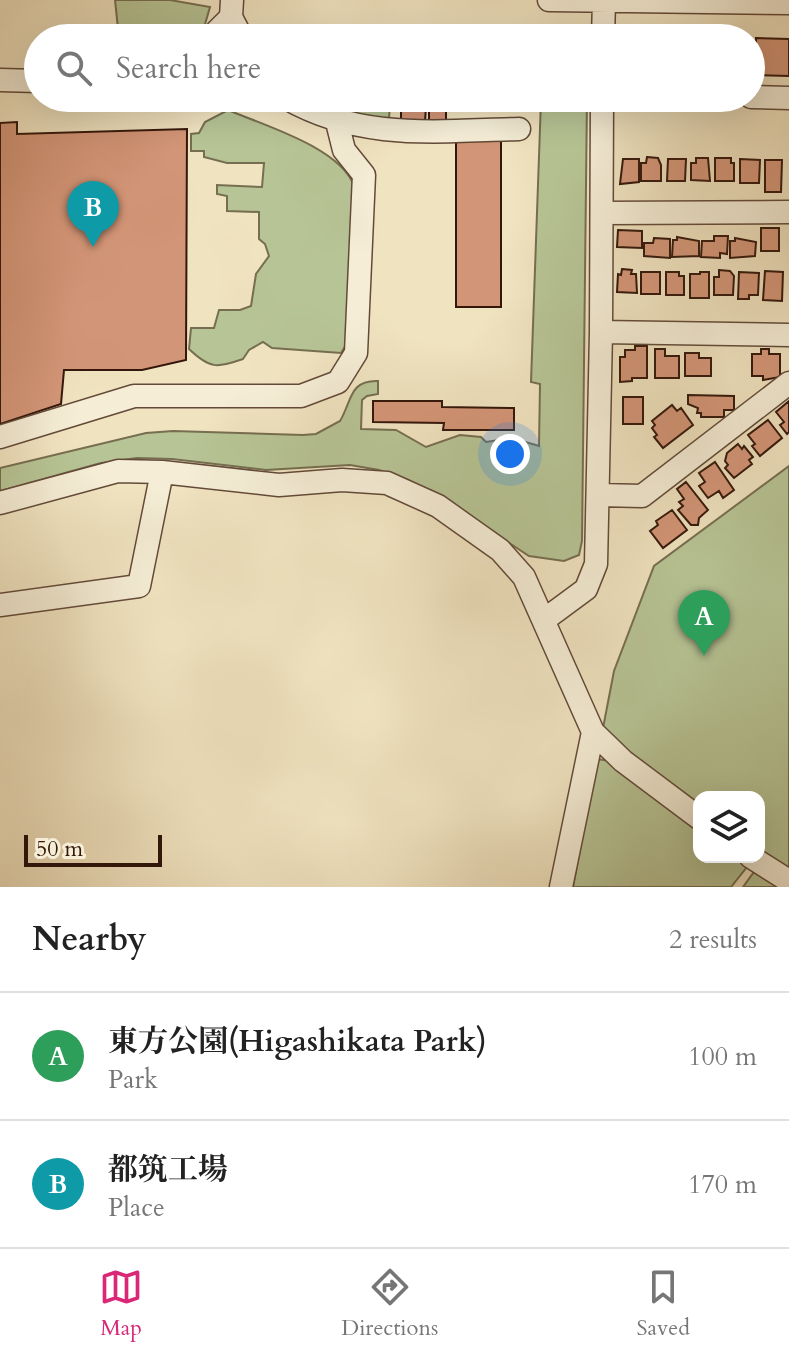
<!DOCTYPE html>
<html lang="en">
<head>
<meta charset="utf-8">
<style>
	body { margin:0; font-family:Cardo,"Noto Serif JP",serif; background:#f6f6f6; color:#222 }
	.controls { position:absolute; right:24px; bottom:24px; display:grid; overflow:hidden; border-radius:16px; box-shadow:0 8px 32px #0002 }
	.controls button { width:72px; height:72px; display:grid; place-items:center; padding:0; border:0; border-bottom:2px solid #e0e0e0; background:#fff; color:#222; font:40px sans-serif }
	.scale { position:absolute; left:24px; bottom:20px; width:138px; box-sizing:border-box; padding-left:8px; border:4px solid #34170b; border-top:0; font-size:22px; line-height:28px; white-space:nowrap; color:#34170b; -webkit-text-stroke:6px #f5edd6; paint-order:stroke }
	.you { position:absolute; left:510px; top:454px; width:28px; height:28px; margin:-20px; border:6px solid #fff; border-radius:50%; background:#1a73e8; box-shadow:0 0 0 12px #1a73e833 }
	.badge { display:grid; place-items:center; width:52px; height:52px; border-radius:50%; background:#db2777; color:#fff; font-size:26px; font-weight:700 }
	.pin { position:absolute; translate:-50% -66px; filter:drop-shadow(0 2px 4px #0008) }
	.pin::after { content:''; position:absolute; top:42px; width:28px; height:24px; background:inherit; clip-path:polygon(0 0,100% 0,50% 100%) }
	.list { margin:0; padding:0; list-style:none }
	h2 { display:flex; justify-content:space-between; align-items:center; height:104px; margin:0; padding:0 32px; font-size:34px }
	h2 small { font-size:26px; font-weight:400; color:#767676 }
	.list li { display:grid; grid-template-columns:52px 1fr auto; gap:24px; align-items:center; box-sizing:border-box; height:128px; padding:0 32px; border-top:2px solid #e0e0e0 }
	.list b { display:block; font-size:30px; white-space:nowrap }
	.list p { margin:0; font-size:26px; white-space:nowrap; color:#767676 }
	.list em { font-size:26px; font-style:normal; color:#767676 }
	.icon { flex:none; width:44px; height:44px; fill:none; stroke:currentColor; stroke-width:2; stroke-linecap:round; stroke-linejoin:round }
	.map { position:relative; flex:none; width:789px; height:887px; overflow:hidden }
	.search { position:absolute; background:#fff; box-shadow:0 8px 32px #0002; left:24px; right:24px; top:24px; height:88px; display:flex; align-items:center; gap:20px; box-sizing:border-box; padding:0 28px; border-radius:44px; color:#767676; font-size:30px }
	.sheet { height:360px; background:#fff }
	nav { display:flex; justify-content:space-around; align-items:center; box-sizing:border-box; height:112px; border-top:2px solid #e0e0e0; background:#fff; font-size:22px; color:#767676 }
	nav a { display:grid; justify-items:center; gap:4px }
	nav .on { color:#db2777 }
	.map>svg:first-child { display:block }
	.green { fill:#b7c495; stroke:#766e50; stroke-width:2 }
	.building { fill:#d39577; stroke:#34170b; stroke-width:2 }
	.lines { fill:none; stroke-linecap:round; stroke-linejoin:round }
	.minor-casing { stroke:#634a38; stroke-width:25 }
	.minor { stroke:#f5edd6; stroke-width:22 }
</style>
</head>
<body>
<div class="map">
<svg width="789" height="887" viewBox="0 0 789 887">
	<rect width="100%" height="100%" fill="#f0e3c0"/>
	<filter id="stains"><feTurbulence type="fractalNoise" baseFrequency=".0025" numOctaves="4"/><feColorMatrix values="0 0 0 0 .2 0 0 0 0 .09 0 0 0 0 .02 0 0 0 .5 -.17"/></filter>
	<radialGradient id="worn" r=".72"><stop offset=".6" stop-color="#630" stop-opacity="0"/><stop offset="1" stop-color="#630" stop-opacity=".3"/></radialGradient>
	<path class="green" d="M 115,0 L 170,0 L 210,7 L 201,38 L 119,38 Z
		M 318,98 L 390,98 L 389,122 L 349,114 Z
		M 489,98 L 587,98 L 582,541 L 579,555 L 564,561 L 529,556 L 435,494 L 408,480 L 379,470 L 350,465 L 266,470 L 172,459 L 137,458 L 101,463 L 0,491 L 0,468 L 146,433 L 173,431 L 303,435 L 316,434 L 340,421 C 352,401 349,380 378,381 L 378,394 L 367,396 L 362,400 L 361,429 L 396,430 L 426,447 L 460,435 L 481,437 L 486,442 L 512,438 L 539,446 L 540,384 L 531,382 L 541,100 Z
		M 228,110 C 263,125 341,148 354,186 L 349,340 L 341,353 L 272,348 L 263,342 L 249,350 L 243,359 C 216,368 210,369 189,349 L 191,328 L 214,328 L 219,310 L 240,310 L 251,306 L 256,274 L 269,256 L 265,244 L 259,239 L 259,212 L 227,211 L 227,196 L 217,194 L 217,185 L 262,187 L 264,163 L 227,163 L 204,157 L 204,151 L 191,151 L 191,134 L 199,133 L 205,122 Z
		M 789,466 L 789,887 L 743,887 L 764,858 L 759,853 L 759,797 L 699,797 L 699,811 L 629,758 L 603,728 L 614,671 L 654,566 Z
		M 597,759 L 610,761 L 699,824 L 699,857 L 745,857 L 751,862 L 731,887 L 573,887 Z"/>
	<path class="building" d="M 756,38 L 789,39 L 789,76 L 756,75 Z
		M 401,105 L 426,106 L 425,122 L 401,122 Z
		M 429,105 L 446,105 L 446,121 L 429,121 Z
		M 17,122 L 17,134 L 187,129 L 186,360 L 142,370 L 64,370 L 61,404 L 0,424 L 0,123 Z
		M 456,140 L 501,140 L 501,307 L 456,307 Z
		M 647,157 L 658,158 L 661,165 L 661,181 L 641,181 L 641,163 L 646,163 Z
		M 696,158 L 708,158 L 710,181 L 691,180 L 691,163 L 696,163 Z
		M 715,158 L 731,158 L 731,163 L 734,163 L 734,181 L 715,181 Z
		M 623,159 L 639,159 L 639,182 L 620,184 Z
		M 668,159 L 686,159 L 685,181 L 667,181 Z
		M 740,159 L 760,160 L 759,183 L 740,183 Z
		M 765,160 L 782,160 L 781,192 L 765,192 Z
		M 761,228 L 779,228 L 779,251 L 761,251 Z
		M 618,230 L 642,231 L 642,248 L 617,247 Z
		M 714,236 L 728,236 L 727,254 L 720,253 L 720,258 L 701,257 L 702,241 L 714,241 Z
		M 677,237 L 699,241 L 699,256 L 672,257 L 673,240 L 677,240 Z
		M 654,238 L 670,239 L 670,258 L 644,256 L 644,243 L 653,243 Z
		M 735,238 L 756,242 L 755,256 L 730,258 L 730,241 L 735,241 Z
		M 622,269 L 632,270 L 631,274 L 636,274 L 637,293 L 617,292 L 618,274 L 621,275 Z
		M 719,270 L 730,271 L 734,276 L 733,295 L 714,295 L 714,277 L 719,277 Z
		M 765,271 L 783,272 L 782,301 L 763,300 Z
		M 641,272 L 660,272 L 660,294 L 641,294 Z
		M 666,272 L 679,272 L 679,276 L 684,276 L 684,295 L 666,295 Z
		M 700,272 L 709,272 L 709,298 L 690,298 L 690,274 L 700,274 Z
		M 739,272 L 759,273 L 758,295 L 749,295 L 749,299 L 738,299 Z
		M 635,346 L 647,346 L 647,378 L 632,378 L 632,381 L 620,382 L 620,357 L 625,357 L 625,350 L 635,350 Z
		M 655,349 L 665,349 L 665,356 L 679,356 L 679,378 L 655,378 Z
		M 761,349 L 769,349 L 769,354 L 780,354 L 780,377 L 763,380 L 763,376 L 752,376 L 752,354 L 761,354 Z
		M 685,353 L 699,353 L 699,358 L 711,358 L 711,376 L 685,376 Z
		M 688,395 L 734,396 L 734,410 L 724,410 L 724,417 L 701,417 L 701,413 L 697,413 L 698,408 L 688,404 Z
		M 623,397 L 643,397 L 643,424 L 623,424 Z
		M 373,401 L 442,401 L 442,407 L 514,408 L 514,430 L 443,430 L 444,423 L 373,422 Z
		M 789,401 L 789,432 L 787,434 L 780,425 L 784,422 L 776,412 Z
		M 672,405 L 677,411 L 681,408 L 693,425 L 663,448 L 654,437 L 657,435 L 652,428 L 655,425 L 652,421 Z
		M 768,420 L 782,438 L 760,456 L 752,446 L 755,444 L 748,435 Z
		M 738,444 L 742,449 L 744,446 L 753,457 L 749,460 L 752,464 L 734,478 L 725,468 L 728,465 L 725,461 L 727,453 Z
		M 715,462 L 734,490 L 723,498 L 719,491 L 708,498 L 699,486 L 705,482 L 699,473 Z
		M 686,482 L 708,510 L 699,518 L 698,525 L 691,525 L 678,510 L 683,506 L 679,502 L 684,499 L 677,489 Z
		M 672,510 L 687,530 L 663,548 L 650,531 L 658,525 L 656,521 Z"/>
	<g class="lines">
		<defs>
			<path id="minor" d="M 232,0 L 231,17 L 242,38
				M 549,0 L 789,3
				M 214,38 L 217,31 L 231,17
				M 603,38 L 604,1
				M 0,80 L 38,81
				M 751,97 L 789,98
				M 286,98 C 361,141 436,131 519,129
				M 602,213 L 789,212
				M 601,332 L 789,335
				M 0,437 L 134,396 L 301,396 L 338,382 L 356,353 L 364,175 L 344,150 L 337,122
				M 599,495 L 642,496 L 789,383
				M 0,503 L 118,471 L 162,472 L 279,485 L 342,480 L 387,483 L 438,506 L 500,550 L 524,577 L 593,732 L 623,761 L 699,818
				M 0,605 L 139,586 L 162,472
				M 544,620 L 586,589 L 596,564 L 601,332 L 602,98
				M 751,857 L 789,881
				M 561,887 L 593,732"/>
		</defs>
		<use href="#minor" class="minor-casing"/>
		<use href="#minor" class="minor"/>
	</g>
	<rect width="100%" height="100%" filter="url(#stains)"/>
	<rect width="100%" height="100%" fill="url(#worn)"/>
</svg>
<div class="controls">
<button><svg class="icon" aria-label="layers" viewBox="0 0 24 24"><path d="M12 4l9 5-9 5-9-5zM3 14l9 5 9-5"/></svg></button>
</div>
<div class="scale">50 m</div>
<div class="you"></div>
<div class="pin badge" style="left:704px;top:656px;background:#2e9e5b">A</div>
<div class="pin badge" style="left:93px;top:247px;background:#0f9aa8">B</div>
<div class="search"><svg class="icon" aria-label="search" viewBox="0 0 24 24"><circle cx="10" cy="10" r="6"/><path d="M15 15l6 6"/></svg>Search here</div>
</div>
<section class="sheet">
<h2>Nearby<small>2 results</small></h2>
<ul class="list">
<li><span class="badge" style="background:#2e9e5b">A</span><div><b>東方公園(Higashikata Park)</b><p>Park</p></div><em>100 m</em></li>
<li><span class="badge" style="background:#0f9aa8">B</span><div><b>都筑工場</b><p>Place</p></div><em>170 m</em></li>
</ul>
</section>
<nav>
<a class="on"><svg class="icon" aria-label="map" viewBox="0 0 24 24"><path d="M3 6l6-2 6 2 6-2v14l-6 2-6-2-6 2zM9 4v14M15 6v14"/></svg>Map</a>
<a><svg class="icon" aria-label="directions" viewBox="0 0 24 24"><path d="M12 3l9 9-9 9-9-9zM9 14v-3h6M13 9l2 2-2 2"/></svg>Directions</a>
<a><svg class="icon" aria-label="saved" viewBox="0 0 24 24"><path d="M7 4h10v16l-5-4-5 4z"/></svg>Saved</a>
</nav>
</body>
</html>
